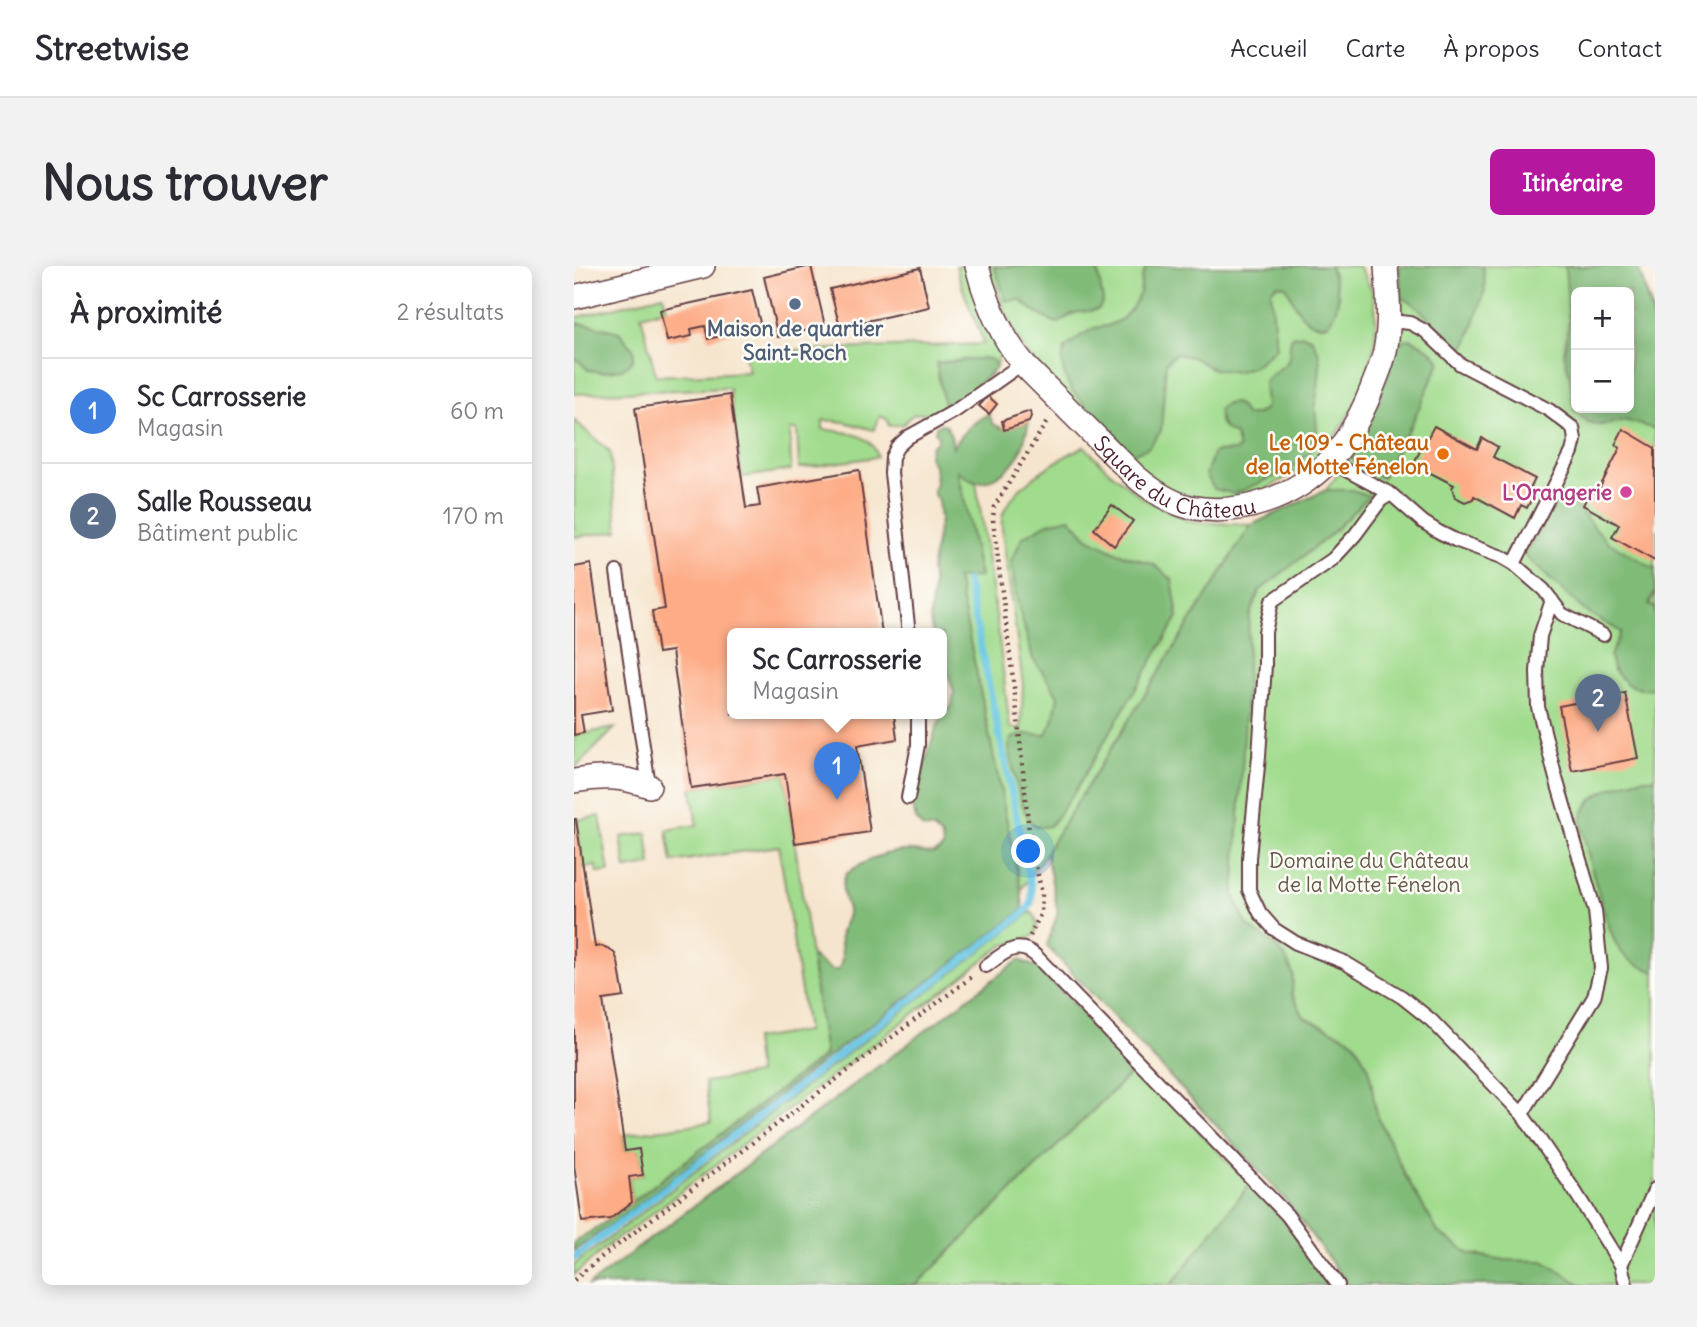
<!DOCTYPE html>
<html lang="fr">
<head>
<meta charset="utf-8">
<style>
	body { margin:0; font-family:Delius,sans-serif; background:#f2f2f3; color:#2b2b33 }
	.controls { position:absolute; right:21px; top:21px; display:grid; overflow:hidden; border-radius:10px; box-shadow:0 4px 18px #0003 }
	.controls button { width:63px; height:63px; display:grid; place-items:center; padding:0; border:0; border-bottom:2px solid #e1e1e2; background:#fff; color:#2b2b33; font:35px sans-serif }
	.you { position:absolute; left:455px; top:586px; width:24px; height:24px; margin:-18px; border:5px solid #fff; border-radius:50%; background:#1a73e8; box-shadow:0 0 0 10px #1a73e833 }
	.badge { display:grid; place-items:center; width:46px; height:46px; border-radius:50%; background:#b5179e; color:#fff; font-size:23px; font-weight:700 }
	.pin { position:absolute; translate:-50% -58px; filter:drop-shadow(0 2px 4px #0008) }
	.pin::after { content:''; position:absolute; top:37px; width:24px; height:21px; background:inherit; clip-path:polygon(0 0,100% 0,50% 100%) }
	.popup { position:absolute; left:153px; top:362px; width:220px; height:91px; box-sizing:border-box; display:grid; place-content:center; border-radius:10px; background:#fff; filter:drop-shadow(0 2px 5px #0005); font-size:23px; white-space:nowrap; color:#7c7c81 }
	.popup b { font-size:26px; color:#2b2b33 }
	.popup::after { content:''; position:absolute; left:50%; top:100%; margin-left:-14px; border:14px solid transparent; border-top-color:#fff }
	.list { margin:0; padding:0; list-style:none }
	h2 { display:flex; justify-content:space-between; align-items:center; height:91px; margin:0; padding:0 28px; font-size:30px }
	h2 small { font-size:23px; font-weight:400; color:#7c7c81 }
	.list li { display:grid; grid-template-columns:46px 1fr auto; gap:21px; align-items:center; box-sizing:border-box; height:105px; padding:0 28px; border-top:2px solid #e1e1e2 }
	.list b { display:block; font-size:26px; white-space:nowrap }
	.list p { margin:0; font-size:23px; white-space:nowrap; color:#7c7c81 }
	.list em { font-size:23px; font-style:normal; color:#7c7c81 }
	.map { position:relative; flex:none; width:1081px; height:1019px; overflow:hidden; border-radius:10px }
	header { display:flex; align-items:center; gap:42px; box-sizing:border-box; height:98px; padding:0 35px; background:#fff; border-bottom:2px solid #e1e1e2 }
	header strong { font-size:33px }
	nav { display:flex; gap:38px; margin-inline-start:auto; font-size:24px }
	.intro { display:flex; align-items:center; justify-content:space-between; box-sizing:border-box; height:168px; padding:0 42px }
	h1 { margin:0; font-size:49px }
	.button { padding:18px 32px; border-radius:10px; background:#b5179e; color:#fff; font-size:24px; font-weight:700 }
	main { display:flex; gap:42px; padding:0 42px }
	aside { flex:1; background:#fff; border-radius:10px; box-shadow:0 4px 18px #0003 }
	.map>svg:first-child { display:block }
	.green { fill:#a1db8d; stroke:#767d5c; stroke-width:2; fill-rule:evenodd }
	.forest { fill:#80bb78; stroke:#656d52; stroke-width:2; fill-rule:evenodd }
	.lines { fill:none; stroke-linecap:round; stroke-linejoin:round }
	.stream { stroke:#65c5e3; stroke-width:7 }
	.building { fill:#fdac86 }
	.service-casing { stroke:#643d43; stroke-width:16 }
	.minor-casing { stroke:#643d43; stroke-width:26 }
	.path { stroke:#643d43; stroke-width:4.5; stroke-dasharray:2 5; stroke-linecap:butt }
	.service { stroke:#fff; stroke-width:12 }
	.minor { stroke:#fff; stroke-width:23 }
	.service-dot { fill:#5c6f8a; stroke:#fdfcf7; stroke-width:2.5 }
	.food-dot { fill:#e8710a; stroke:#fdfcf7; stroke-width:2.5 }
	.hotel-dot { fill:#d1479c; stroke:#fdfcf7; stroke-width:2.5 }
	.labels { text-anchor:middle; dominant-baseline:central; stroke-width:5; stroke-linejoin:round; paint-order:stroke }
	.service-label { font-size:21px; font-weight:bold; fill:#4e5e75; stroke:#fdfcf7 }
	.food-label { font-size:21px; font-weight:bold; fill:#c56008; stroke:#fdfcf7; text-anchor:end }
	.street-label { font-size:21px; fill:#4a1f2b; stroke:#fdfcf7 }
	.hotel-label { font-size:21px; font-weight:bold; fill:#b23c85; stroke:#fdfcf7; text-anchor:end }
	.park-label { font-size:21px; fill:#645748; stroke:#fdfcf7 }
</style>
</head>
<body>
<header>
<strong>Streetwise</strong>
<nav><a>Accueil</a><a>Carte</a><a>À propos</a><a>Contact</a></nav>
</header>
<div class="intro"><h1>Nous trouver</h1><a class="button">Itinéraire</a></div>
<main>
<aside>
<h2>À proximité<small>2 résultats</small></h2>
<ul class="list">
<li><span class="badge" style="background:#3f7fe0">1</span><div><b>Sc Carrosserie</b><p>Magasin</p></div><em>60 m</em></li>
<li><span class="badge" style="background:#5c6f8a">2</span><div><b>Salle Rousseau</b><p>Bâtiment public</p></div><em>170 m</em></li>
</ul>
</aside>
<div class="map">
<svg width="1081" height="1019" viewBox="0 0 1081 1019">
	<rect width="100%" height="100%" fill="#fdfcf7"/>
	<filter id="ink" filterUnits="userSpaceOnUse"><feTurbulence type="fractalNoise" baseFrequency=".0143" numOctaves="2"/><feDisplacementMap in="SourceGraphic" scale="14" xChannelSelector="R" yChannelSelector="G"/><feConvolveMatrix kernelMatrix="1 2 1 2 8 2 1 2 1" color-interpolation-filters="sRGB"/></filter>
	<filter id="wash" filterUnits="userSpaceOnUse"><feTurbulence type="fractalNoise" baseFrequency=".00686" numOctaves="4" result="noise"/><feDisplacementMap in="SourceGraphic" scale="28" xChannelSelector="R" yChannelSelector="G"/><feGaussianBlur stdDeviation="1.57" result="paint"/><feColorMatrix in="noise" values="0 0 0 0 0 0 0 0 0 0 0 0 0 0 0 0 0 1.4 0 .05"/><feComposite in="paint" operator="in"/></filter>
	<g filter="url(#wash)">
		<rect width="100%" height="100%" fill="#f6e5ce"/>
		<path class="green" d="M 382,0 L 393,0 L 426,82 C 426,93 423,100 417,108 C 405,117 381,141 369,146 C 353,152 342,139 330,158 L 315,160 L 313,153 L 306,150 L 300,164 L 270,156 L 249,154 L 249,163 C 268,166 299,166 303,191 L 225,202 L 223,164 L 216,164 L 217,204 L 168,211 L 155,122 L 0,128 L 0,52 L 89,29 L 93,43 L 67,49 L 82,110 L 175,106 L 170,86 L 410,78 C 402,52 388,28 382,0 Z
			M 414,0 L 784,0 C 791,10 798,21 800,33 C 809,85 784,146 749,184 C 737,197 721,207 706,215 C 693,223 677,231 662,232 C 644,234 621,232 604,227 C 574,217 528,164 504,140 C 485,121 461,102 447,78 C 433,54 424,26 414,0 Z
			M 825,0 L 1064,0 L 1081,52 L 1081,1019 L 774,1019 L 715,938 L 692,912 L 473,680 L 484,646 L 472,587 L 447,624 L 383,311 L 406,310 L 384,204 L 394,213 L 402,216 L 422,349 L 436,462 L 447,462 L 449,418 L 428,264 C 428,259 427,253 429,248 C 440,218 484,194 510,180 L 535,205 L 570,233 L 617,256 L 678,259 L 752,224 L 777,191 L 789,169 L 800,146 L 823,79 L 828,32 ZM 1002,26 L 1055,26 L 1055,142 L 1002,142 Z
			M 0,154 L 36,186 L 44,265 L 0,271 Z
			M 41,462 L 0,503 L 0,469 Z
			M 211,508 L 251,789 L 58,936 L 55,911 L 69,909 L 65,884 L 51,885 L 49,869 L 137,856 L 131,816 L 184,808 L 180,773 L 233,765 L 205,580 L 98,596 L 93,564 L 123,559 L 117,522 Z
			M 26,550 L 35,606 L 24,607 L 22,600 L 9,602 L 2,554 Z
			M 73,567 L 77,599 L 52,603 L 47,571 Z
			M 457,646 L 461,650 L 463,657 L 462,666 L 458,671 L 428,680 L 59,962 L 38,976 L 0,1009 L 0,999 Z
			M 563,801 L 676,918 L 597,1019 L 342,1019 Z"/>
		<path class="forest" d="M 420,0 L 523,0 L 529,35 L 525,43 C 505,48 503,42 485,57 C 472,55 457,43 446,34 L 432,35 Z
			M 573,0 L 756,0 C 764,24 770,36 754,58 C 731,65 720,38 712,20 L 703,19 L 697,25 L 702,82 L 680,100 L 663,106 L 639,103 L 618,91 L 601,88 L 592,97 L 587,165 L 574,182 L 557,188 L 497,124 L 490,108 L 488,95 L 491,82 L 504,72 L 520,62 L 533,60 L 548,53 L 558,42 L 566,27 L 568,11 Z
			M 825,0 L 909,0 L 911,24 L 894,75 L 887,85 C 880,78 873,72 866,66 C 854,53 845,38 828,32 Z
			M 991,0 L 1064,0 L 1081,62 L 1081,163 L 1050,154 L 1036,158 L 1025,159 L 1014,156 L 1000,144 L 995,107 L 990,87 L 995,55 ZM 1002,26 L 1055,26 L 1055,142 L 1002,142 Z
			M 0,57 L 16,59 L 45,66 L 60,84 L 59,94 L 48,103 L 28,106 L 14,104 L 6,96 L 0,92 Z
			M 729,69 L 738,73 L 744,84 L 746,97 L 745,113 L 741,140 L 743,164 L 740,182 L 716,204 L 660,228 L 640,223 L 632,208 L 640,186 L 661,185 L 665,182 L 661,169 C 648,164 644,156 645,143 C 657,133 665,135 671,149 C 681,150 686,148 692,141 L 690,116 C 696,109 711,100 714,95 C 717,88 714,80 718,71 Z
			M 837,73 C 848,78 861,86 866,96 L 838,157 L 808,212 L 786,201 L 777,191 L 800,146 L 823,79 L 830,74 Z
			M 412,92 C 418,93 421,95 422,102 L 381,139 L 371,145 L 362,97 Z
			M 415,148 L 419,158 L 430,163 L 455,156 C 452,166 450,179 445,188 C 438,201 418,218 403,216 C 395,215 390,209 384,205 L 406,311 L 383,312 L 447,624 L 449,642 L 445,647 L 253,792 L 58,943 L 0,985 L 0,976 L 36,953 L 251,789 L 237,690 L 258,704 L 264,704 C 272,692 265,680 267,666 C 268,659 274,654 274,646 C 274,639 269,632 269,624 C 268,619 270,613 272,608 C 283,600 298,592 311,588 C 320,586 331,584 339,585 C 352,586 359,592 369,581 L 368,571 L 360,563 L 349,562 L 342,554 L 339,540 L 342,527 L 361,465 L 367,452 L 378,440 L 380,426 L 368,388 L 368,368 L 359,368 C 351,347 364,326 357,305 L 366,254 L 364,234 L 360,229 L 360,223 L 362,218 L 361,202 L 355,190 L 357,180 L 363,177 L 364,169 L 361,166 L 362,161 L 367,158 L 372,159 L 377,170 L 379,181 C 390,166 398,156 415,148 Z
			M 752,224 L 779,224 L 795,230 L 755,270 L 685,325 L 675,351 L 670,470 L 660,630 L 673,659 L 699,678 L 711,690 L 719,708 L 718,728 L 730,751 L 779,774 L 795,802 L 802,847 L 831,909 L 864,966 L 896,988 L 931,994 L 969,995 L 1008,1019 L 774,1019 L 715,938 L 692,912 L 473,680 L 484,646 L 472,586 L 677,259 Z
			M 985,232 L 994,232 L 1034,276 L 1081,303 L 1081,325 L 1075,339 L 1081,342 L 1081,422 L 1069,423 L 1053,418 L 1039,403 L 1036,390 L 1047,366 L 1011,345 L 951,290 L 980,238 Z
			M 496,252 L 514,272 L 544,287 L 579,298 L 598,313 L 604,351 L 500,527 L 476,560 C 470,561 464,562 459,558 C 447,551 438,498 435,482 L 437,473 L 450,468 L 471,469 L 479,456 L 484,430 L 475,415 L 459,393 L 444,339 L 437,295 L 449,271 L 474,257 Z
			M 1069,512 L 1081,512 L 1081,706 C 1068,701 1053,695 1045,683 C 1035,670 1006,567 1008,552 C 1008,548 1013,540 1015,537 C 1025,524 1053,516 1069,512 Z
			M 445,694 L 463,701 L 563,801 L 342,1019 L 15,1019 Z
			M 676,918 L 707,951 L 759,1019 L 597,1019 Z"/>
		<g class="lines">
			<path class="stream" d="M 0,992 L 444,652 C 458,640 460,638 457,619 L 393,315"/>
		</g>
		<g id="blocks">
			<path class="building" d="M 237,0 L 251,60 L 204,71 L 190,11 Z
				M 346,2 L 355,41 L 266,61 L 256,23 Z
				M 178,24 L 187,61 L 134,73 L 131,60 L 117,63 L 118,70 L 93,75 L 86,44 Z
				M 156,129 L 172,242 L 186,240 L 183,222 L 285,204 L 308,368 L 158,368 L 158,448 L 320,448 L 323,473 L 283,480 L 296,566 L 221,577 L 211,508 L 117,522 L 98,385 L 84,387 L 81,367 L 78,345 L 91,343 L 61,142 Z
				M 414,130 L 423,138 L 415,148 L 405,140 Z
				M 456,145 L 457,150 L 455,156 L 430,164 L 428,155 Z
				M 860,160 L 903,183 L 908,172 L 924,181 L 919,191 L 961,213 L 955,225 L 960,228 L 953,242 L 947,239 L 941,252 L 900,230 L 899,233 L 891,236 L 881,231 L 878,222 L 880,219 L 839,198 Z
				M 1049,163 L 1081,182 L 1081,295 L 1038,271 L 1045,259 L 1009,239 L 1016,225 L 1023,227 L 1046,182 L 1041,179 Z
				M 538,239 L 559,255 L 540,280 L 520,263 Z
				M 17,298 L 38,444 L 7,449 L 10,467 L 0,469 L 0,301 Z
				M 1051,427 L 1064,492 L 998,505 L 985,440 Z
				M 0,553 L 2,553 L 21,681 L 28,680 L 36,683 L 41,688 L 44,696 L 50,731 L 29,734 L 51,885 L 65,883 L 69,909 L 55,911 L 58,936 L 36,953 L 8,956 L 0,899 Z"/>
		</g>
	</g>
	<g filter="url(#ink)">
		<use href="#blocks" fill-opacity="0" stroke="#643d43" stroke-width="2"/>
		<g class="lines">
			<defs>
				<path id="service" d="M 815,55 L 836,57 L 851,65 L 886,98 L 975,144 L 999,162 L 1001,174 L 998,186 L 940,298
					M 755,195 L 817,228 L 849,256 L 865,266 L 881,274 L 928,291 L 940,298 L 970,324 L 988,348 L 1029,369
					M 817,228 L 807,234 L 781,269 L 759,293 L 698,335 L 691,366 L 691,399 L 685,490 L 675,592 L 675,624 L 686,647 L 700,663 L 722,677 L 770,696 L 828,731 L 857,754 L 948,848 L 1020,731 L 1027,702 L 1021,645 L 981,509 L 964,441 L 963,405 L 966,370 L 978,334
					M 43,306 L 75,520
					M 335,368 L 317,207 L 318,191 L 323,181 L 334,171 L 381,145 L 449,97
					M 334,532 L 344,479 L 344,448
					M 412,700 C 429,688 443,673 462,690 L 713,949 L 764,1019
					M 948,848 L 1000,924 L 1047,999 L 1052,1019
					M 1047,999 L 1081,923"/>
				<g id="minor">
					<path id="s1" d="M 403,0 C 409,23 418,48 430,69 C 436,81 445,92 453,102 L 560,209 C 576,223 594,236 615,241 C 667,251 720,232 756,194 C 774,174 787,150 797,125 C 802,112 808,99 811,85 C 817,56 814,29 812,0"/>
					<path d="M 0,31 L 129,0"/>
					<path d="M 0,515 C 30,510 46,510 75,520"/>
				</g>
			</defs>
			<use href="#service" class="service-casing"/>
			<use href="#minor" class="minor-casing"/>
			<path class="path" d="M 1080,0 L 1081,3
				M 456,670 L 467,647 L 468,628 L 455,566 L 443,445 L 419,254 L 420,241 L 474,154
				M 0,1014 L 21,996 L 400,709"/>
			<use href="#service" class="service"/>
			<use href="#minor" class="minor"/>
		</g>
	</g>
	<circle class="service-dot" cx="221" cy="38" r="7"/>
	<circle class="food-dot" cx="869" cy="188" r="7"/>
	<circle class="hotel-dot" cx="1052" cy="226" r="7"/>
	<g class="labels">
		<g class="service-label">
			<text x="221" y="62">Maison de quartier<tspan x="221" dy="24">Saint-Roch</tspan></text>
		</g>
		<g class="food-label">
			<text x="855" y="176">Le 109 - Château<tspan x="855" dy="24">de la Motte Fénelon</tspan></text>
		</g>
		<g class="street-label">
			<text stroke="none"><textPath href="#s1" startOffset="306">Square du Château</textPath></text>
		</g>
		<g class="hotel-label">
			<text x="1038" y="226">L'Orangerie</text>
		</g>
		<g class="park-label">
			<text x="795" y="594">Domaine du Château<tspan x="795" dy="24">de la Motte Fénelon</tspan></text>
		</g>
	</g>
</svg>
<div class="controls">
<button>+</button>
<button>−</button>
</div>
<div class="you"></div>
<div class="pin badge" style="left:263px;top:534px;background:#3f7fe0">1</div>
<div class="popup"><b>Sc Carrosserie</b>Magasin</div>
<div class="pin badge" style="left:1024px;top:466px;background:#5c6f8a">2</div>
</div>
</main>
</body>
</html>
